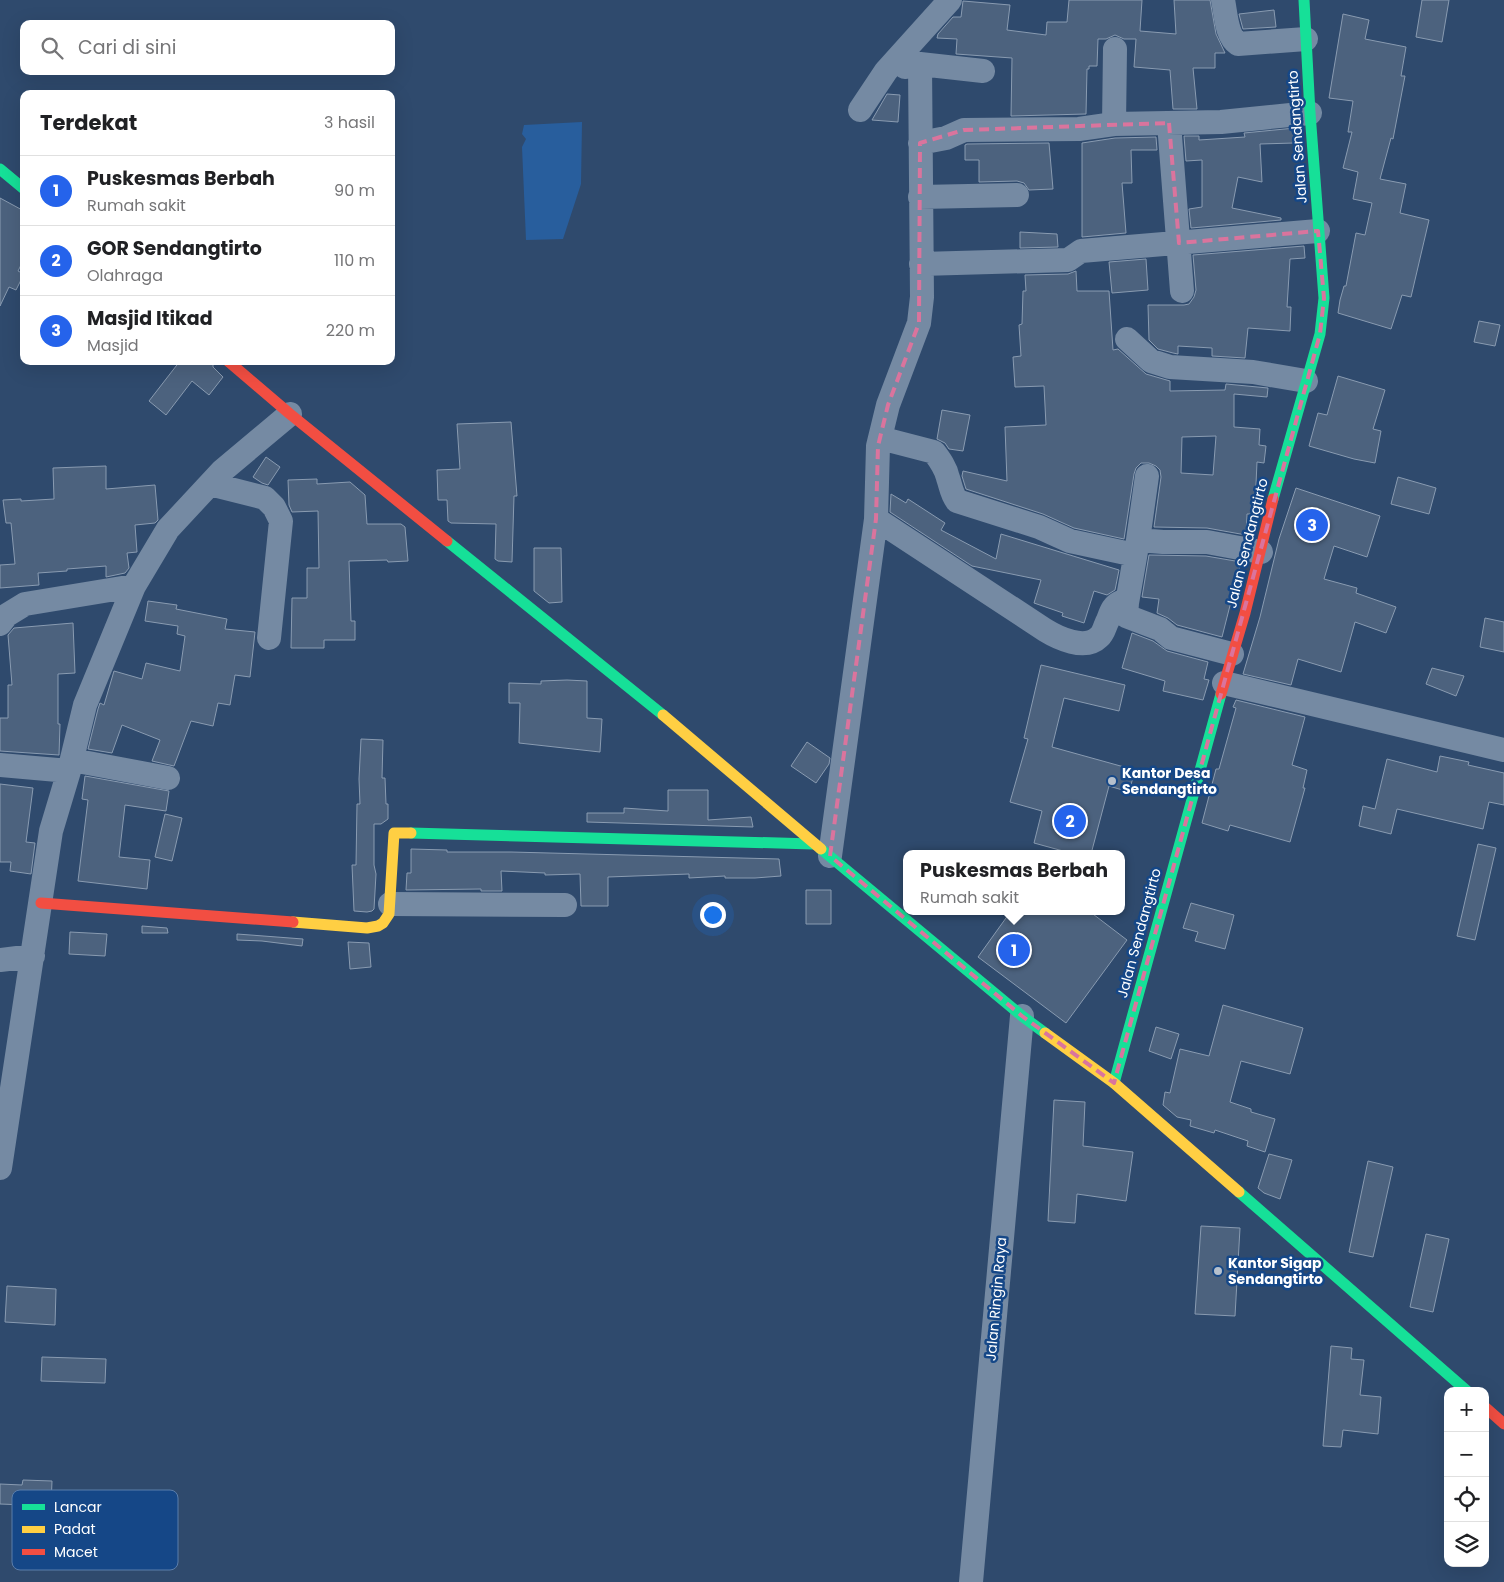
<!DOCTYPE html>
<html lang="id">
<head>
<meta charset="utf-8">
<style>
	body { margin:0; font-family:Poppins,sans-serif; background:#f6f6f6; color:#202124 }
	.controls { position:absolute; right:15px; bottom:15px; display:grid; overflow:hidden; border-radius:10px; box-shadow:0 5px 20px #0002 }
	.controls button { width:45px; height:45px; display:grid; place-items:center; padding:0; border:0; border-bottom:1px solid #e0e0e0; background:#fff; color:#202124; font:25px sans-serif }
	.you { position:absolute; left:712px; top:914px; width:18px; height:18px; margin:-12px; border:4px solid #fff; border-radius:50%; background:#1a73e8; box-shadow:0 0 0 8px #1a73e833 }
	.badge { display:grid; place-items:center; width:32px; height:32px; border-radius:50%; background:#2563eb; color:#fff; font-size:16px; font-weight:700 }
	.pin { position:absolute; translate:-50% -50%; border:2px solid #fff; box-shadow:0 1px 5px #0006 }
	.popup { position:absolute; left:903px; top:850px; width:222px; height:65px; box-sizing:border-box; display:grid; place-content:center; border-radius:10px; background:#fff; filter:drop-shadow(0 1px 4px #0005); font-size:16px; white-space:nowrap; color:#757577 }
	.popup b { font-size:19px; color:#202124 }
	.popup::after { content:''; position:absolute; left:50%; top:100%; margin-left:-10px; border:10px solid transparent; border-top-color:#fff }
	.list { margin:0; padding:0; list-style:none }
	h2 { display:flex; justify-content:space-between; align-items:center; height:65px; margin:0; padding:0 20px; font-size:21px }
	h2 small { font-size:16px; font-weight:400; color:#757577 }
	.list li { display:grid; grid-template-columns:32px 1fr auto; gap:15px; align-items:center; box-sizing:border-box; height:70px; padding:0 20px; border-top:1px solid #e0e0e0 }
	.list b { display:block; font-size:19px; white-space:nowrap }
	.list p { margin:0; font-size:16px; white-space:nowrap; color:#757577 }
	.list em { font-size:16px; font-style:normal; color:#757577 }
	.icon { flex:none; width:28px; height:28px; fill:none; stroke:currentColor; stroke-width:2; stroke-linecap:round; stroke-linejoin:round }
	.map { position:relative; flex:none; width:1504px; height:1582px; overflow:hidden }
	.search { position:absolute; background:#fff; box-shadow:0 5px 20px #0002; left:20px; top:20px; width:375px; height:55px; display:flex; align-items:center; gap:12px; box-sizing:border-box; padding:0 18px; border-radius:10px; color:#757577; font-size:19px }
	.panel { position:absolute; background:#fff; box-shadow:0 5px 20px #0002; left:20px; top:90px; width:375px; height:275px; border-radius:10px }
	.map>svg:first-child { display:block }
	.green { fill:#285e9d }
	.building { fill:#4c627e; stroke:#899bb1; fill-rule:evenodd }
	.lines { fill:none; stroke-linecap:round; stroke-linejoin:round }
	.street { stroke:#758aa3; stroke-width:24 }
	.fast { stroke:#16e098; stroke-width:11 }
	.slow { stroke:#ffcf43; stroke-width:11 }
	.jam { stroke:#f24e42; stroke-width:11 }
	.marked { fill:none; stroke:#da749d; stroke-width:4; stroke-dasharray:10 6; stroke-linejoin:round }
	.poi-dot { fill:#b6c0cc; stroke:#154787; stroke-width:2 }
	.labels { text-anchor:middle; dominant-baseline:central; stroke-width:5; stroke-linejoin:round; paint-order:stroke }
	.street-label { font-size:14px; fill:#fff; stroke:#154787 }
	.poi-label { font-size:14px; font-weight:bold; fill:#fff; stroke:#154787; text-anchor:start }
	.key { fill:#154787; stroke:#5b7eab; stroke-width:1 }
	.key-label { font-size:14px; fill:#fff }
</style>
</head>
<body>
<div class="map">
<svg width="1504" height="1582" viewBox="0 0 1504 1582">
	<rect width="100%" height="100%" fill="#2f4a6d"/>
	<path class="green" d="M 582,122 L 581,184 L 563,239 L 526,240 L 522,147 L 526,139 L 522,134 L 524,125 Z"/>
	<path class="building" d="M 1069,0 L 1142,0 L 1140,31 L 1176,34 L 1174,0 L 1210,0 L 1216,34 L 1225,53 L 1215,53 L 1215,68 L 1193,68 L 1197,109 L 1173,109 L 1170,70 L 1134,67 L 1136,39 L 1124,39 L 1115,35 L 1106,39 L 1098,39 L 1097,66 L 1089,66 L 1089,69 L 1087,69 L 1086,114 L 1011,116 L 1012,58 L 956,54 L 957,39 L 937,38 L 938,34 L 953,17 L 961,17 L 963,1 L 1010,5 L 1007,30 L 1046,35 L 1047,22 L 1067,22 Z
		M 1422,0 L 1449,0 L 1442,42 L 1416,37 Z
		M 1274,10 L 1276,27 L 1243,29 L 1239,14 Z
		M 1343,14 L 1369,20 L 1365,39 L 1406,47 L 1401,76 L 1405,76 L 1393,139 L 1391,138 L 1380,179 L 1406,184 L 1400,213 L 1429,220 L 1411,297 L 1402,295 L 1391,329 L 1338,313 L 1340,300 L 1344,286 L 1346,286 L 1356,233 L 1365,235 L 1372,203 L 1353,199 L 1358,172 L 1343,168 L 1352,132 L 1348,132 L 1353,101 L 1329,98 Z
		M 887,94 L 900,95 L 898,122 L 872,120 Z
		M 1295,128 L 1296,136 L 1294,136 L 1294,143 L 1260,144 L 1262,182 L 1238,177 L 1232,208 L 1281,218 L 1281,220 L 1191,228 L 1189,209 L 1202,207 L 1202,160 L 1186,161 L 1184,136 L 1199,136 L 1199,140 L 1245,137 L 1244,133 Z
		M 1156,137 L 1157,150 L 1131,150 L 1132,183 L 1122,183 L 1126,233 L 1082,237 L 1082,143 L 1115,138 Z
		M 1049,143 L 1053,189 L 1029,190 L 1024,183 L 1017,181 L 979,182 L 979,160 L 965,160 L 965,145 L 967,144 Z
		M 0,198 L 24,211 L 24,259 L 18,271 L 24,274 L 16,290 L 9,287 L 0,306 Z
		M 1020,232 L 1057,234 L 1058,247 L 1020,248 Z
		M 1304,246 L 1305,258 L 1290,259 L 1287,307 L 1291,307 L 1290,331 L 1248,328 L 1245,358 L 1212,356 L 1212,348 L 1178,346 L 1178,354 L 1173,353 L 1158,349 L 1149,340 L 1148,305 L 1184,305 L 1189,304 L 1194,297 L 1196,290 L 1193,255 Z
		M 1146,259 L 1148,290 L 1112,293 L 1109,262 Z
		M 1076,271 L 1077,291 L 1109,291 L 1113,350 L 1118,349 L 1146,374 L 1170,381 L 1170,391 L 1225,390 L 1226,384 L 1268,388 L 1267,397 L 1234,394 L 1234,427 L 1260,429 L 1259,445 L 1266,446 L 1264,463 L 1257,462 L 1255,506 L 1253,514 L 1247,514 L 1246,535 L 1207,528 L 1154,527 L 1161,477 L 1160,470 L 1156,466 L 1149,463 L 1141,463 L 1136,468 L 1134,474 L 1124,539 L 1074,528 L 1043,514 L 966,489 L 962,476 L 963,471 L 1007,481 L 1005,427 L 1046,425 L 1044,386 L 1015,387 L 1013,357 L 1021,356 L 1019,325 L 1022,324 L 1023,291 L 1026,291 L 1025,275 L 1068,274 ZM 1216,436 L 1213,475 L 1181,473 L 1182,437 Z
		M 1479,321 L 1500,325 L 1495,346 L 1474,342 Z
		M 180,361 L 213,361 L 213,367 L 223,377 L 209,395 L 192,381 L 166,415 L 149,401 Z
		M 1338,376 L 1385,390 L 1373,429 L 1381,431 L 1375,463 L 1354,459 L 1309,446 L 1318,413 L 1327,415 Z
		M 942,410 L 970,415 L 963,451 L 949,449 L 945,443 L 937,439 Z
		M 511,422 L 517,496 L 514,496 L 512,562 L 498,561 L 495,559 L 496,524 L 451,523 L 448,521 L 447,500 L 438,500 L 437,470 L 460,469 L 457,424 Z
		M 266,457 L 280,467 L 268,485 L 262,483 L 253,477 Z
		M 106,466 L 106,489 L 155,485 L 158,520 L 155,523 L 135,525 L 137,552 L 127,553 L 129,568 L 125,573 L 106,577 L 106,566 L 67,569 L 67,571 L 38,573 L 39,585 L 0,588 L 0,565 L 15,564 L 11,523 L 6,523 L 3,500 L 21,499 L 21,501 L 54,499 L 53,468 Z
		M 1398,477 L 1436,488 L 1429,514 L 1391,504 Z
		M 317,479 L 317,484 L 350,482 L 365,495 L 367,524 L 401,524 L 405,527 L 408,561 L 388,562 L 387,560 L 349,561 L 351,621 L 355,621 L 355,640 L 324,640 L 324,648 L 291,648 L 292,598 L 307,598 L 307,568 L 319,568 L 318,511 L 292,512 L 289,505 L 288,480 Z
		M 1296,488 L 1380,516 L 1367,557 L 1334,546 L 1324,579 L 1357,588 L 1356,593 L 1396,607 L 1386,633 L 1355,622 L 1341,672 L 1298,659 L 1291,685 L 1243,674 L 1260,617 L 1279,539 Z
		M 891,494 L 906,503 L 908,499 L 945,523 L 941,530 L 996,559 L 1001,534 L 1119,570 L 1115,590 L 1107,595 L 1094,591 L 1084,623 L 1062,616 L 1063,613 L 1034,603 L 1041,580 L 972,566 L 890,512 Z
		M 534,548 L 561,548 L 562,602 L 549,603 L 534,591 Z
		M 1149,555 L 1206,556 L 1241,562 L 1222,637 L 1177,625 L 1168,618 L 1157,613 L 1159,599 L 1142,597 Z
		M 148,601 L 177,605 L 176,609 L 227,619 L 225,629 L 255,632 L 250,677 L 235,675 L 230,705 L 218,703 L 213,726 L 191,721 L 174,766 L 152,761 L 160,740 L 122,725 L 112,753 L 88,749 L 98,709 L 100,703 L 104,705 L 114,671 L 142,679 L 146,663 L 180,671 L 185,636 L 177,634 L 178,626 L 145,621 Z
		M 1485,618 L 1504,622 L 1504,652 L 1480,647 Z
		M 73,623 L 75,673 L 58,674 L 58,724 L 60,724 L 59,755 L 0,751 L 0,718 L 8,718 L 8,685 L 12,685 L 8,635 L 14,628 Z
		M 1132,633 L 1153,641 L 1167,651 L 1208,662 L 1204,679 L 1209,680 L 1203,700 L 1163,691 L 1165,681 L 1122,668 Z
		M 1041,665 L 1125,685 L 1119,711 L 1064,698 L 1052,747 L 1135,770 L 1129,792 L 1109,786 L 1091,854 L 1074,854 L 1034,843 L 1042,811 L 1010,802 L 1028,739 L 1024,738 Z
		M 1432,668 L 1464,676 L 1456,696 L 1426,684 Z
		M 567,680 L 587,681 L 587,718 L 602,719 L 600,752 L 519,743 L 520,703 L 509,703 L 509,683 L 541,684 L 541,681 Z
		M 1236,700 L 1305,717 L 1292,765 L 1307,770 L 1303,788 L 1305,788 L 1290,842 L 1230,825 L 1228,831 L 1202,823 L 1216,769 L 1219,769 L 1236,708 L 1233,707 Z
		M 361,739 L 383,740 L 382,778 L 385,778 L 386,804 L 388,804 L 388,819 L 381,824 L 374,824 L 374,865 L 376,874 L 374,909 L 372,911 L 367,912 L 354,911 L 352,865 L 356,865 L 357,804 L 360,804 L 359,779 Z
		M 807,742 L 830,758 L 829,764 L 816,783 L 791,766 Z
		M 1440,756 L 1469,762 L 1468,765 L 1504,773 L 1504,805 L 1489,802 L 1483,829 L 1397,809 L 1391,834 L 1359,826 L 1363,806 L 1375,809 L 1387,759 L 1437,772 Z
		M 85,776 L 169,791 L 166,811 L 125,805 L 119,857 L 150,860 L 147,889 L 78,881 L 88,800 L 82,799 Z
		M 0,784 L 33,788 L 26,842 L 35,843 L 31,874 L 10,871 L 11,862 L 0,862 Z
		M 668,790 L 708,790 L 708,820 L 751,817 L 753,827 L 587,822 L 587,813 L 624,813 L 624,808 L 668,811 Z
		M 165,814 L 182,818 L 172,861 L 155,857 Z
		M 1478,844 L 1496,848 L 1475,940 L 1457,936 Z
		M 411,849 L 447,850 L 447,852 L 511,852 L 779,859 L 781,876 L 755,878 L 725,878 L 725,876 L 689,878 L 689,874 L 608,877 L 608,906 L 581,906 L 580,874 L 545,875 L 545,873 L 501,871 L 502,891 L 481,891 L 481,889 L 406,890 L 407,873 L 411,873 Z
		M 806,890 L 831,890 L 831,924 L 806,924 Z
		M 1191,903 L 1234,915 L 1225,949 L 1195,941 L 1198,932 L 1183,928 Z
		M 1011,911 L 1089,911 L 1127,940 L 1066,1023 L 978,957 Z
		M 142,926 L 167,928 L 168,933 L 142,933 Z
		M 70,932 L 107,934 L 105,956 L 69,954 Z
		M 237,934 L 303,939 L 302,946 L 262,941 L 237,940 Z
		M 348,942 L 369,943 L 371,967 L 350,969 Z
		M 1223,1005 L 1303,1028 L 1290,1074 L 1241,1061 L 1230,1102 L 1251,1109 L 1251,1112 L 1275,1119 L 1265,1152 L 1247,1146 L 1248,1141 L 1215,1130 L 1214,1133 L 1190,1126 L 1191,1120 L 1177,1117 L 1163,1105 L 1165,1092 L 1170,1093 L 1180,1049 L 1209,1056 Z
		M 1156,1027 L 1179,1034 L 1171,1059 L 1149,1051 Z
		M 1054,1100 L 1085,1102 L 1083,1146 L 1133,1152 L 1126,1201 L 1077,1194 L 1075,1223 L 1048,1221 Z
		M 1269,1154 L 1292,1160 L 1280,1199 L 1264,1193 L 1258,1188 Z
		M 1368,1161 L 1393,1167 L 1373,1257 L 1349,1252 Z
		M 1201,1226 L 1240,1228 L 1235,1316 L 1195,1314 Z
		M 1426,1234 L 1449,1239 L 1433,1312 L 1410,1307 Z
		M 7,1286 L 56,1289 L 55,1325 L 5,1322 Z
		M 1331,1346 L 1352,1348 L 1351,1359 L 1364,1360 L 1360,1395 L 1381,1397 L 1378,1434 L 1343,1430 L 1341,1447 L 1323,1446 Z
		M 42,1357 L 106,1359 L 105,1383 L 41,1381 Z
		M 23,1480 L 52,1481 L 51,1506 L 0,1504 L 0,1484 L 22,1485 Z"/>
	<g class="lines">
		<path class="street" d="M 1223,0 C 1226,14 1226,36 1238,44 L 1306,39
			M 1115,49 L 1114,124 L 1221,122 L 1310,113
			M 905,67 L 920,64 L 983,71
			M 860,110 L 886,71 L 950,0
			M 1169,123 L 1182,291
			M 920,143 L 946,138 L 964,130 L 1079,129 L 1114,124
			M 920,197 L 1017,195
			M 921,264 L 1068,260 L 1081,251 L 1318,231
			M 1127,339 L 1151,361 L 1170,367 L 1253,372 L 1306,381
			M 880,438 L 934,452 C 940,460 946,468 948,478 C 951,486 951,493 957,501 L 1039,527 L 1070,541 L 1135,555
			M 1147,476 L 1138,540 L 1163,542 L 1207,542 L 1261,552
			M 210,484 L 265,498 L 274,507 L 281,521 L 269,638
			M 876,519 L 1045,630 C 1058,638 1085,651 1099,637 C 1104,633 1105,625 1108,620 C 1111,612 1113,605 1121,602 L 1127,603
			M 1138,540 L 1127,603 L 1126,616 L 1160,629 L 1171,638 L 1232,654
			M 0,624 L 7,615 L 25,604 L 134,586
			M 1224,683 L 1504,750
			M 72,760 L 168,778
			M 0,765 L 69,771
			M 830,856 L 876,519 L 878,446 L 888,405 L 919,323 L 922,297 L 920,64
			M 390,904 L 565,905
			M 0,960 L 33,956
			M 0,1168 L 51,831 L 69,771 L 85,705 L 134,586 L 168,529 L 222,471 L 290,414
			M 971,1582 L 1022,1016"/>
		<path class="fast" d="M 0,169 L 24,189
			M 1273,499 L 1320,334 L 1324,298 L 1310,113 L 1304,0
			M 447,541 L 663,715
			M 411,833 L 813,844
			M 821,849 L 1022,1016 L 1045,1033
			M 1114,1083 L 1221,694
			M 1239,1192 L 1467,1391"/>
		<path class="slow" d="M 663,715 L 821,849
			M 293,922 L 367,928 L 378,926 L 383,923 L 389,914 L 394,833 L 411,833
			M 1045,1033 L 1114,1083 L 1239,1192"/>
		<path class="jam" d="M 228,361 L 290,414 L 447,541
			M 1221,694 L 1245,613 L 1273,499
			M 41,903 L 293,922
			M 1485,1407 L 1504,1424"/>
	</g>
	<path class="marked" d="M 1169,123 L 1179,243 L 1318,231 L 1324,298 L 1320,334 L 1114,1083 L 1022,1016 L 830,856 L 876,519 L 878,446 L 888,405 L 919,323 L 920,143 L 964,130 Z"/>
	<g class="poi-dot">
		<circle cx="1112" cy="781" r="5"/>
		<circle cx="1218" cy="1271" r="5"/>
	</g>
	<g class="labels">
		<g class="street-label">
			<text transform="translate(1297 137) rotate(-94)">Jalan Sendangtirto</text>
			<text transform="translate(1247 543) rotate(-76)">Jalan Sendangtirto</text>
			<text transform="translate(1139 933) rotate(-75)">Jalan Sendangtirto</text>
			<text transform="translate(996 1299) rotate(-85)">Jalan Ringin Raya</text>
		</g>
		<g class="poi-label">
			<text x="1122" y="773">Kantor Desa<tspan x="1122" dy="16">Sendangtirto</tspan></text>
			<text x="1228" y="1263">Kantor Sigap<tspan x="1228" dy="16">Sendangtirto</tspan></text>
		</g>
	</g>
	<rect x="12" y="1490" width="166" height="80" rx="8" class="key"/>
	<rect x="22" y="1504" width="23" height="6" fill="#16e098"/>
	<rect x="22" y="1526" width="23" height="7" fill="#ffcf43"/>
	<rect x="22" y="1549" width="23" height="6" fill="#f24e42"/>
	<g class="key-label">
		<text x="54" y="1512">Lancar</text>
		<text x="54" y="1534">Padat</text>
		<text x="54" y="1557">Macet</text>
	</g>
</svg>
<div class="controls">
<button>+</button>
<button>−</button>
<button><svg class="icon" aria-label="locate" viewBox="0 0 24 24"><circle cx="12" cy="12" r="6"/><path d="M12 2v4M12 18v4M2 12h4M18 12h4"/></svg></button>
<button><svg class="icon" aria-label="layers" viewBox="0 0 24 24"><path d="M12 4l9 5-9 5-9-5zM3 14l9 5 9-5"/></svg></button>
</div>
<div class="you"></div>
<div class="pin badge" style="left:1014px;top:950px">1</div>
<div class="popup"><b>Puskesmas Berbah</b>Rumah sakit</div>
<div class="pin badge" style="left:1070px;top:821px">2</div>
<div class="pin badge" style="left:1312px;top:525px">3</div>
<div class="search"><svg class="icon" aria-label="search" viewBox="0 0 24 24"><circle cx="10" cy="10" r="6"/><path d="M15 15l6 6"/></svg>Cari di sini</div>
<section class="panel">
<h2>Terdekat<small>3 hasil</small></h2>
<ul class="list">
<li><span class="badge">1</span><div><b>Puskesmas Berbah</b><p>Rumah sakit</p></div><em>90 m</em></li>
<li><span class="badge">2</span><div><b>GOR Sendangtirto</b><p>Olahraga</p></div><em>110 m</em></li>
<li><span class="badge">3</span><div><b>Masjid Itikad</b><p>Masjid</p></div><em>220 m</em></li>
</ul>
</section>
</div>
</body>
</html>
